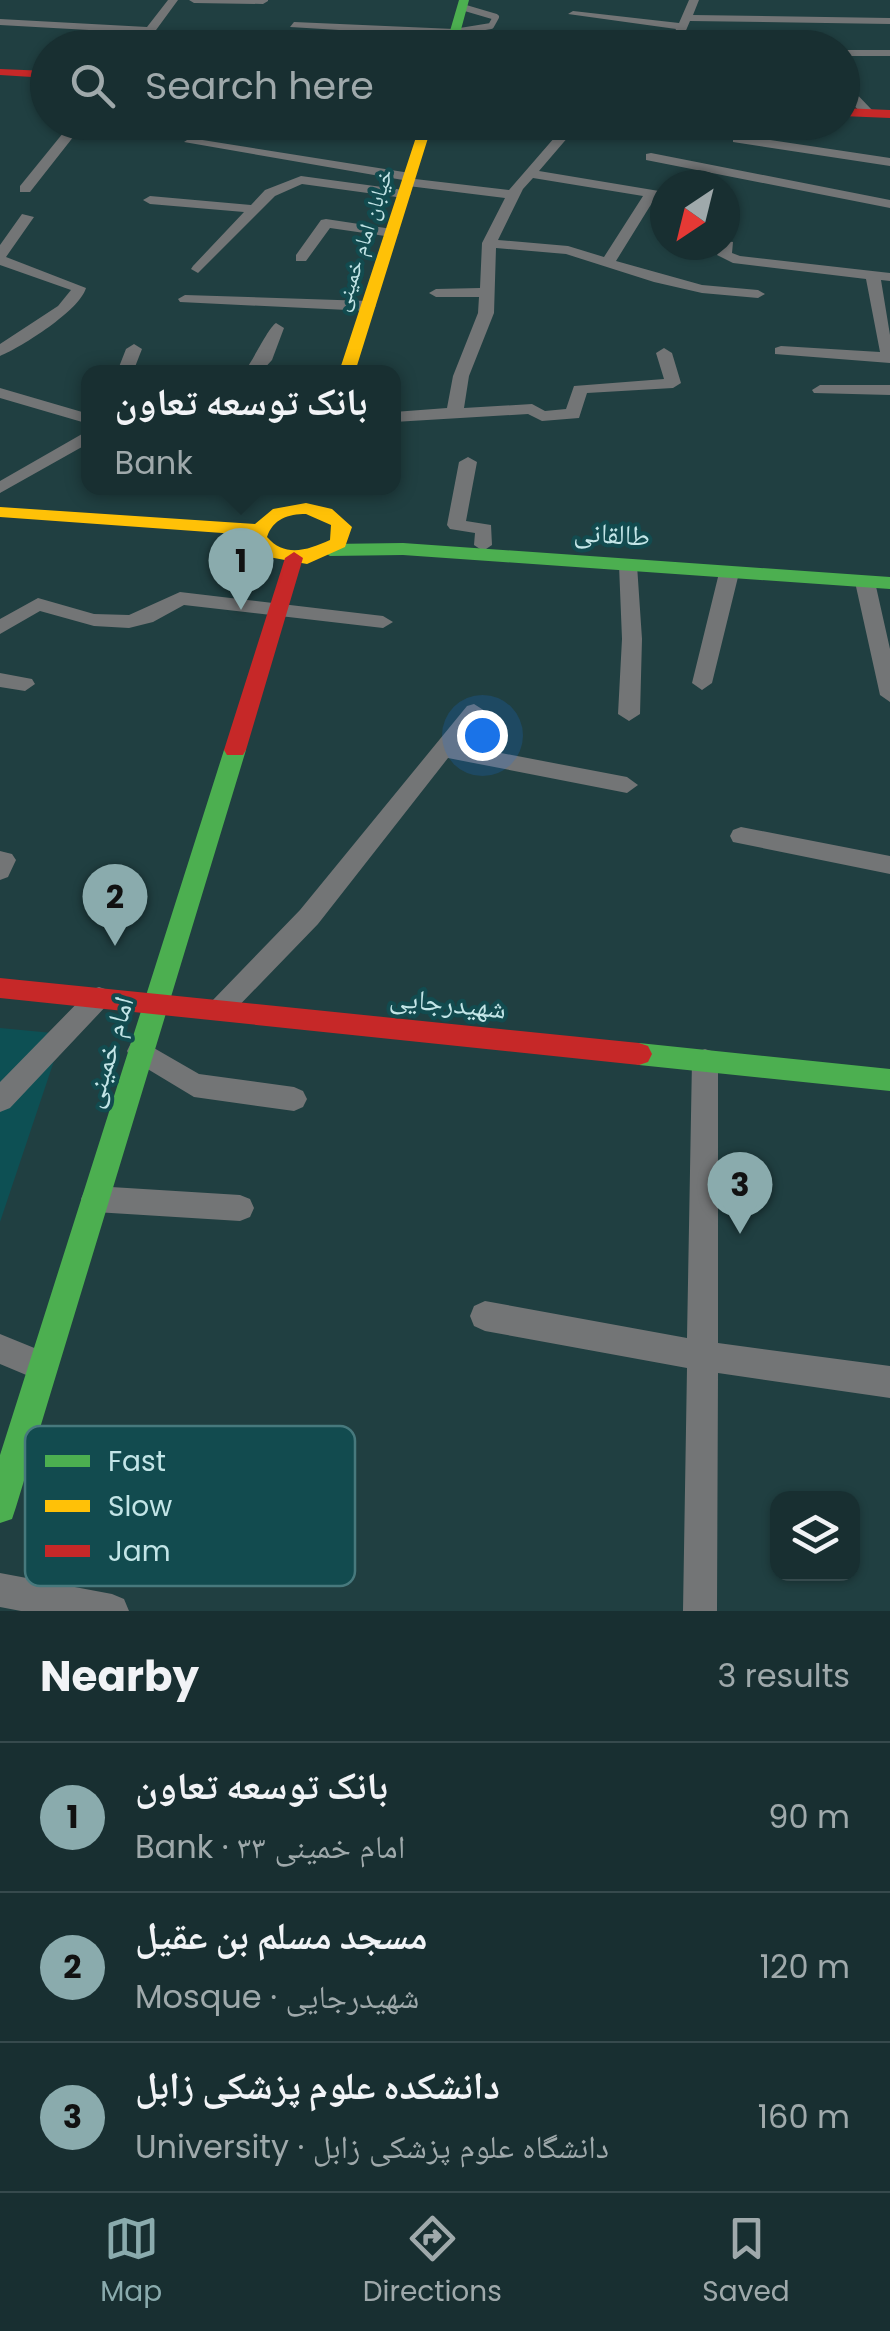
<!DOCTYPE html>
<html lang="en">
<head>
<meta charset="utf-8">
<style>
	body { margin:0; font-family:Poppins,"Noto Naskh Arabic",sans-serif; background:#213739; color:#f1f3f6 }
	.controls { position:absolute; right:30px; bottom:30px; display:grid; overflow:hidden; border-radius:20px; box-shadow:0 2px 8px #0004 }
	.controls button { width:90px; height:90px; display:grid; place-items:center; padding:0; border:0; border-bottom:2px solid #364a4d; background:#182f31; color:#f1f3f6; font:50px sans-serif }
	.compass { position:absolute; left:650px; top:170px; width:90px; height:90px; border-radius:50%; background:#182f31; box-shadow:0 2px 8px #0004; rotate:215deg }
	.you { position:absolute; left:482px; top:735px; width:35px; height:35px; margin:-25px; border:8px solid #fff; border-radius:50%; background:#1a73e8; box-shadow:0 0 0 15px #1a73e833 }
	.badge { display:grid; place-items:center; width:65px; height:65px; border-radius:50%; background:#8aabad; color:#111; font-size:32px; font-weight:700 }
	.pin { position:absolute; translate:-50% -82px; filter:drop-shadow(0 2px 5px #0008) }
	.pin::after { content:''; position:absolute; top:52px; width:35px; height:30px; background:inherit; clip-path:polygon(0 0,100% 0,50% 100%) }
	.popup { position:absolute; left:81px; top:365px; width:320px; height:130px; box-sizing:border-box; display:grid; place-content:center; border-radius:20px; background:#182f31; filter:drop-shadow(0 2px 8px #0005); font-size:32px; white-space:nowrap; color:#9fa9ab }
	.popup b { font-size:38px; color:#f1f3f6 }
	.popup::after { content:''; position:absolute; left:50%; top:100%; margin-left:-20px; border:20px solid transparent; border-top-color:#182f31 }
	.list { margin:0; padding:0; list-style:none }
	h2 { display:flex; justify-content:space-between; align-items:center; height:130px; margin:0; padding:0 40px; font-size:42px }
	h2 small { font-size:32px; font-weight:400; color:#9fa9ab }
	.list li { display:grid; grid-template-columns:65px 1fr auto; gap:30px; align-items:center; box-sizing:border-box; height:150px; padding:0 40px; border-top:2px solid #364a4d }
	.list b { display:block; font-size:38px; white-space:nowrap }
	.list p { margin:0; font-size:32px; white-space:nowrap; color:#9fa9ab }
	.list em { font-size:32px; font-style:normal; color:#9fa9ab }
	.icon { flex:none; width:55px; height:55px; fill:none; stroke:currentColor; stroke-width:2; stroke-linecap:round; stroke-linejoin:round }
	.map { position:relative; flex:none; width:890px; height:1611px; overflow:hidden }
	.search { position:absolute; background:#182f31; box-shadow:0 2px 8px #0004; left:30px; right:30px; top:30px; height:110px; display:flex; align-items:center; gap:25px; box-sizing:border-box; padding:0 35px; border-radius:55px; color:#9fa9ab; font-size:38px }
	.sheet { height:580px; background:#182f31 }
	nav { display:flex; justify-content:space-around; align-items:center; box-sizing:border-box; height:140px; border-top:2px solid #364a4d; background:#182f31; font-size:28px; color:#9fa9ab }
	nav a { display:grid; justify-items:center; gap:5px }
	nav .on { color:#8aabad }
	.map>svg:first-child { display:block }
	.built { fill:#0d5054 }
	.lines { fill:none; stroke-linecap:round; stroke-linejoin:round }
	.lane { stroke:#737576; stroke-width:6 }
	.street { fill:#737576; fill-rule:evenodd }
	.fast { fill:#4caf50; fill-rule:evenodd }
	.slow { fill:#ffc107; fill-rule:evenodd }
	.jam { fill:#c62828; fill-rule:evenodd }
	.labels { text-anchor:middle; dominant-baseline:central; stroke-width:8; stroke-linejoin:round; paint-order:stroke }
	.far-street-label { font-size:22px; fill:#c3e5e7; stroke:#124b4f }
	.street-label { font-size:28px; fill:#c3e5e7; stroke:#124b4f }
	.key { fill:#124b4f; stroke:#47797d; stroke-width:2.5 }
	.key-label { font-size:28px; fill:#c3e5e7 }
</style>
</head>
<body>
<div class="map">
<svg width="890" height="1611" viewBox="0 0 890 1611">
	<rect width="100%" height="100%" fill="#203f41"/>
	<path class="built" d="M 0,1028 L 63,1034 L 0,1222 Z"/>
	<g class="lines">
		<path class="lane" d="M 454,32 L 491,26 L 496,17 L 462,7"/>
		<path class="street" d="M 168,0 L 178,0 L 148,41 L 205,44 L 210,48 L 135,46 L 142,33 L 0,25 L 0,19 L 147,27 Z
			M 189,0 L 268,0 L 268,1 L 263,4 L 194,3 Z
			M 689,0 L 699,0 L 693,15 L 890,18 L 890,24 L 690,21 L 681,42 L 655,48 L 656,44 L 672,38 L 676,29 L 568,14 L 573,11 L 679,23 Z
			M 294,22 L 454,29 L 526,38 L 520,41 L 290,27 Z
			M 593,30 L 654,35 L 660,38 L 654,41 L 589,35 Z
			M 338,42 L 388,45 L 393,48 L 334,47 Z
			M 842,50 L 890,50 L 890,56 L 842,56 Z
			M 842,85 L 848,85 L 872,110 L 872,116 L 864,116 L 842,93 Z
			M 72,122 L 85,122 L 30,192 L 20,192 L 20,186 Z
			M 568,122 L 581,122 L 539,171 L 665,192 L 665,200 L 655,198 L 616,261 L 702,285 L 758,290 L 765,294 L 758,298 L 702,293 L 654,282 L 566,254 L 496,248 L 494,313 L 469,376 L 464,408 L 532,404 L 545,411 L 566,409 L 574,386 L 664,379 L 656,353 L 664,348 L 672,353 L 681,383 L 673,388 L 587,393 L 579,418 L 542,421 L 528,414 L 394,422 L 394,412 L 447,408 L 453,376 L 478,313 L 479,297 L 436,297 L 429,293 L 436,289 L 480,288 L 482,243 L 505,198 L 408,186 L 403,185 L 403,180 L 184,142 L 190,138 L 410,173 L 415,179 L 509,190 ZM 533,178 L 643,196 L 604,257 L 568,246 L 498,240 L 523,189 Z
			M 737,135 L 890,158 L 890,166 L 733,142 L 733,136 Z
			M 651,153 L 890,200 L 890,208 L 646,160 L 646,154 Z
			M 301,176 L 404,190 L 411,194 L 404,198 L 302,184 L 275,196 L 198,273 L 191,269 L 193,266 L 244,212 L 150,204 L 143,200 L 150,196 L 251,205 L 265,190 Z
			M 22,214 L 34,217 L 6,257 L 86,288 C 80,310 22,347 0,356 L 0,344 L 58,306 L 71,290 L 0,265 L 0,245 Z
			M 326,219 L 392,229 L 399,233 L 392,237 L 330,228 L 306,261 L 296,261 L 296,255 L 321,220 Z
			M 725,241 L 733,242 L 732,253 L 740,256 L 890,273 L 890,281 L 881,280 L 890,335 L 890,363 L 775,354 L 775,348 L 781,346 L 880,352 L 866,279 L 733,263 L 717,255 Z
			M 185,295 L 368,301 L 376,306 L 368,311 L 180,302 L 178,299 Z
			M 276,323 L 284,328 L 272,360 L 261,372 L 244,372 C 253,361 268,328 276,323 Z
			M 134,344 L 142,349 L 133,372 L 117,372 L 126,349 Z
			M 820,385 L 890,385 L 890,395 L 814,393 L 812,390 Z
			M 0,388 L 89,414 L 89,424 L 0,398 Z
			M 89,430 L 89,443 L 0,493 L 0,481 Z
			M 468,457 L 477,462 L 466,521 L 491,525 L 492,545 L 483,551 L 474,545 L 475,533 L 450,529 L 447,525 L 459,462 Z
			M 628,559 L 637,565 L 642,639 L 640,714 L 629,721 L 618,714 L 622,639 L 619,565 Z
			M 729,567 L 739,573 L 712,683 L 702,690 L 692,683 L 719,573 Z
			M 865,576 L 875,582 L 890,649 L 890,702 L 880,695 L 855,582 Z
			M 180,592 L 383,616 L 393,622 L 383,628 L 184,605 L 153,622 L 129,628 L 94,626 L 40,611 L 0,634 L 0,619 L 38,598 L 94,614 L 129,615 Z
			M 0,673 L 32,679 L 35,684 L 25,691 L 0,687 Z
			M 474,704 L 485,711 L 459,745 L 627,777 L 638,785 L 627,793 L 448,758 L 318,924 L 229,1016 L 220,1020 L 211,1016 L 207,1009 L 211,1002 L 300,910 L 467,706 Z
			M 741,827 L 890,856 L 890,874 L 733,842 L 730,836 L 733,830 Z
			M 0,851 L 12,854 L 16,860 L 8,877 L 0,880 Z
			M 99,987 L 108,990 L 112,997 L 108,1004 L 10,1108 L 0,1112 L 0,1082 L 90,990 Z
			M 140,1040 L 199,1074 L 294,1087 L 303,1091 L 307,1099 L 303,1107 L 294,1111 L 194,1097 L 131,1059 L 127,1051 L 131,1043 Z
			M 705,1049 L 714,1052 L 718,1060 L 718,1343 L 890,1366 L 890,1398 L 718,1373 L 717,1611 L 683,1611 L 687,1368 L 485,1331 L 474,1326 L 470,1316 L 474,1306 L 485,1301 L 687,1338 L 692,1060 L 696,1052 Z
			M 95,1186 L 240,1195 L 250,1199 L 254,1208 L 250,1217 L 240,1221 L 95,1212 L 85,1208 L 81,1199 L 85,1190 Z
			M 0,1334 L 54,1356 L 58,1367 L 54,1378 L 43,1382 L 0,1364 Z
			M 17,1437 L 182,1462 L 193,1467 L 198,1478 L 193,1489 L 182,1494 L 17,1469 L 6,1464 L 1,1453 L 6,1442 Z
			M 0,1573 L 112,1594 L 124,1599 L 129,1611 L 21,1611 L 0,1607 Z"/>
		<path class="fast" d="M 459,0 L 469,0 L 456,48 L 445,48 Z
			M 403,543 L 890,577 L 890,589 L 403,555 L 330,556 L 321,550 L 330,544 Z
			M 235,742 L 246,750 L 16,1507 L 12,1519 L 0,1523 L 0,1455 L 224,750 Z
			M 639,1043 L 890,1069 L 890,1091 L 639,1065 L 630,1062 L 626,1054 L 630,1046 Z"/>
		<path class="slow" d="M 421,122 L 433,122 L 355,372 L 339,372 Z
			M 306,503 L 332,509 L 352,527 L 345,547 L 307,564 L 263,556 L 250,535 L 0,517 L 0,507 L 255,524 L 273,509 ZM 306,514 L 331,525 L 330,540 C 308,550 285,558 267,537 C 273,519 288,514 306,514 Z"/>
		<path class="jam" d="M 0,69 L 48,71 L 48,78 L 0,75 Z
			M 842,108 L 890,110 L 890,118 L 842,116 Z
			M 294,552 L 303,558 L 246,750 L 243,755 L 227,755 L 224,750 L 285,558 Z
			M 0,978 L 639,1043 L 648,1046 L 652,1054 L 648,1062 L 639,1065 L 0,998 Z"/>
	</g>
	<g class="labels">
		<g class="far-street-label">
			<text transform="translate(363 240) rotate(-72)">خیابان امام خمینی</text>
		</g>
		<g class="street-label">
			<text transform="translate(612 534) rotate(4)">طالقانی</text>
			<text transform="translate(448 1003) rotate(6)">شهیدرجایی</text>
			<text transform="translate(108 1052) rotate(-73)">امام خمینی</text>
		</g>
	</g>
	<rect x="25" y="1426" width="330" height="160" rx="15" class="key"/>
	<rect x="45" y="1455" width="45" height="12" fill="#4caf50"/>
	<rect x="45" y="1500" width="45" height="12" fill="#ffc107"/>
	<rect x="45" y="1545" width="45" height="12" fill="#c62828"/>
	<g class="key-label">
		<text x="108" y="1471">Fast</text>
		<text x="108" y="1516">Slow</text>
		<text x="108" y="1561">Jam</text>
	</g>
</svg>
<div class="controls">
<button><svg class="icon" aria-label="layers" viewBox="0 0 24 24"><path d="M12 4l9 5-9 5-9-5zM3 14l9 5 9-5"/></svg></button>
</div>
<svg class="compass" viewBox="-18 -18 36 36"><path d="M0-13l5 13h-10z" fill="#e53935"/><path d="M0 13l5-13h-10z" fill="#9fa9ab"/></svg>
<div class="you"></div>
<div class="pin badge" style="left:241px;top:610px">1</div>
<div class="popup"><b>بانک توسعه تعاون</b>Bank</div>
<div class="pin badge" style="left:115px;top:946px">2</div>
<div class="pin badge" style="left:740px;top:1234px">3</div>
<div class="search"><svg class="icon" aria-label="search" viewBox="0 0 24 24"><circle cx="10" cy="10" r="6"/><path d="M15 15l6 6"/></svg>Search here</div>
</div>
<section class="sheet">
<h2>Nearby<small>3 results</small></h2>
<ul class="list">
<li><span class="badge">1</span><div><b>بانک توسعه تعاون</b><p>Bank · امام خمینی ۳۳</p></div><em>90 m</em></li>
<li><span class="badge">2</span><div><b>مسجد مسلم بن عقیل</b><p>Mosque · شهیدرجایی</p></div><em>120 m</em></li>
<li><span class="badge">3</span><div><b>دانشکده علوم پزشکی زابل</b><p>University · دانشگاه علوم پزشکی زابل</p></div><em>160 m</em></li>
</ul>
</section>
<nav>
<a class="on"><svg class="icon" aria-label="map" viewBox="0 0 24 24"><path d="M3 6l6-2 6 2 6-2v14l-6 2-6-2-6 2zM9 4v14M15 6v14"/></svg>Map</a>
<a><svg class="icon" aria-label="directions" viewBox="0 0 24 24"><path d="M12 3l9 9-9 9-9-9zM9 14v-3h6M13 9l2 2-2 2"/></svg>Directions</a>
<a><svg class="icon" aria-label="saved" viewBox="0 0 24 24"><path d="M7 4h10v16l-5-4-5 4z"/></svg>Saved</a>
</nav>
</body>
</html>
